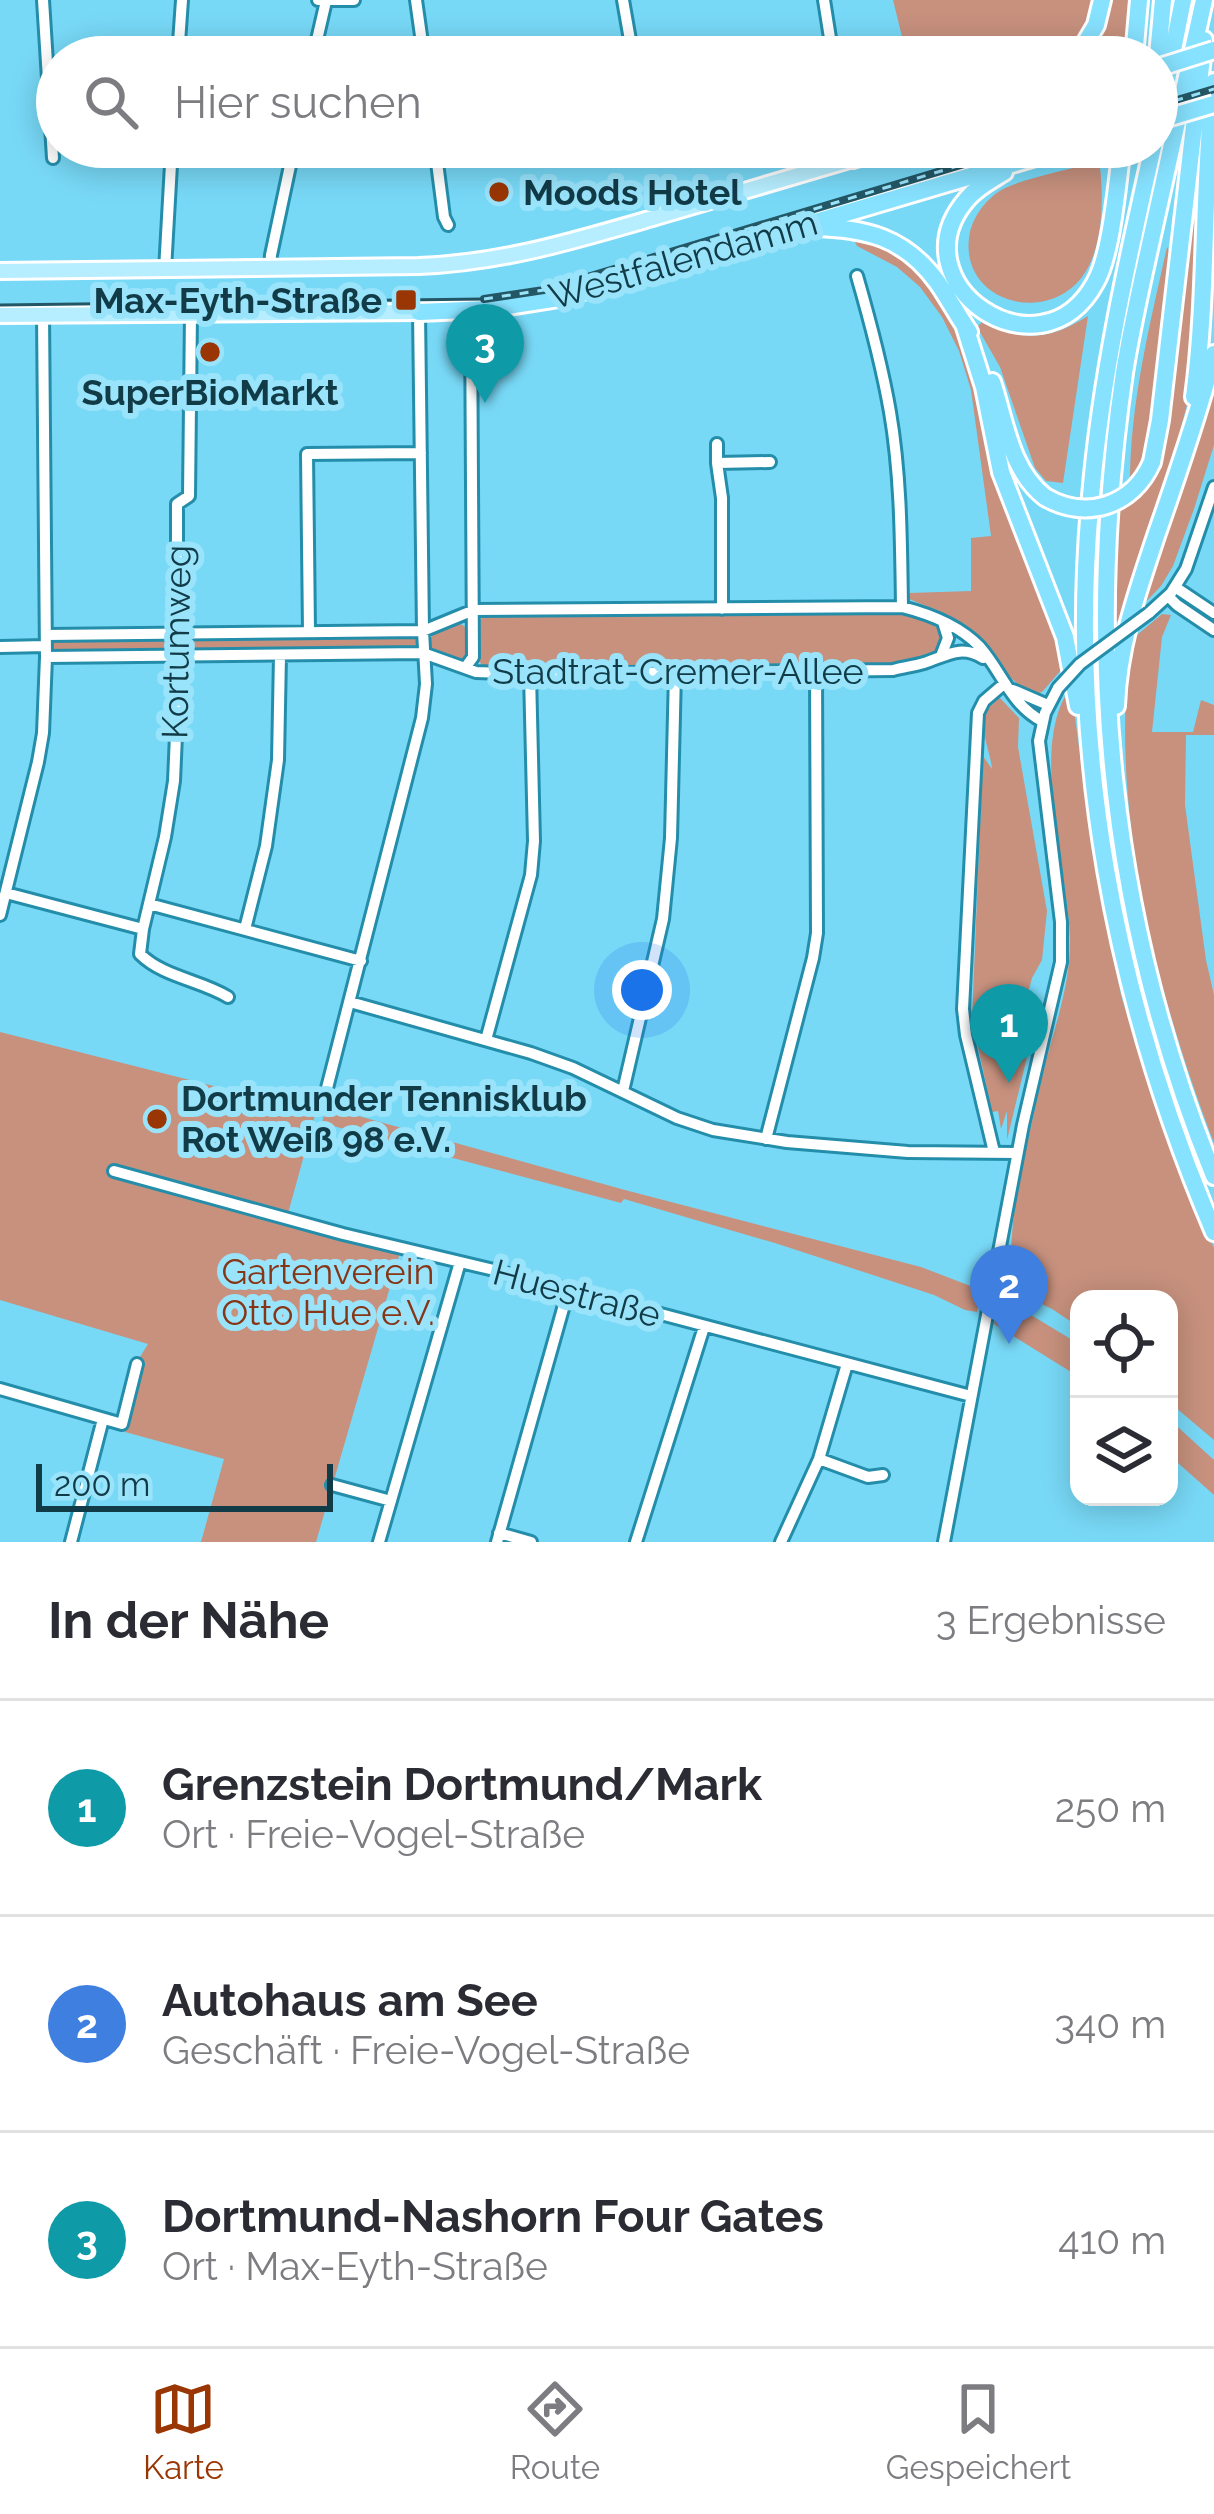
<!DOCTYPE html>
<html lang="de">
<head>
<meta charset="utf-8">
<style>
	body { margin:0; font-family:Raleway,sans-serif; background:#f7f7f7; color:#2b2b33 }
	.controls { position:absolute; right:36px; bottom:36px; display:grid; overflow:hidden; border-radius:24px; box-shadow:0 6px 30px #0003 }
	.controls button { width:108px; height:108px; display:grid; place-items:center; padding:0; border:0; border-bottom:3px solid #e1e1e2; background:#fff; color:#2b2b33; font:60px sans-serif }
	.scale { position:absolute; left:36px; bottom:30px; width:297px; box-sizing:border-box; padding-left:12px; border:6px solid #113b47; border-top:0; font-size:33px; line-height:42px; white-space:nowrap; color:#113b47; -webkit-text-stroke:9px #99e3fb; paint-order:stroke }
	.you { position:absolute; left:642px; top:990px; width:42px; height:42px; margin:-30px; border:9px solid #fff; border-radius:50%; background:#1a73e8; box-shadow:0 0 0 18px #1a73e833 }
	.badge { display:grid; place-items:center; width:78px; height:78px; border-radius:50%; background:#9a3603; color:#fff; font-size:39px; font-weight:700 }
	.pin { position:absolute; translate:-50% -99px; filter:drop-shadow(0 3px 6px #0008) }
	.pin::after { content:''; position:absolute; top:63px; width:42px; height:36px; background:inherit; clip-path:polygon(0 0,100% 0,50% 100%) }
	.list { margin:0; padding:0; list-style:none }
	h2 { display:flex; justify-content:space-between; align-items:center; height:156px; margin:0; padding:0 48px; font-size:51px }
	h2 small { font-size:39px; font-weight:400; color:#7c7c81 }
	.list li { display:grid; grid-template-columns:78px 1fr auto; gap:36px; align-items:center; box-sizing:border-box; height:216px; padding:0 48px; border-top:3px solid #e1e1e2 }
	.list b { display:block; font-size:45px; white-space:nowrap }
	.list p { margin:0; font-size:39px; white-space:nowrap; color:#7c7c81 }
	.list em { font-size:39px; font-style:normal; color:#7c7c81 }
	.icon { flex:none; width:66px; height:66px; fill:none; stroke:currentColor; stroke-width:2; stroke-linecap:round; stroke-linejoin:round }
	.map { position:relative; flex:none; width:1214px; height:1542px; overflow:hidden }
	.search { position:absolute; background:#fff; box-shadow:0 6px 30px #0003; left:36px; right:36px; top:36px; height:132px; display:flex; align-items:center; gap:30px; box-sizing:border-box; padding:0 42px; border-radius:66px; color:#7c7c81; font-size:45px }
	.sheet { height:804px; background:#fff }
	nav { display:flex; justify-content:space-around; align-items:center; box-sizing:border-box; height:168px; border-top:3px solid #e1e1e2; background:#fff; font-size:33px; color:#7c7c81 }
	nav a { display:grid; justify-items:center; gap:6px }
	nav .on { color:#9a3603 }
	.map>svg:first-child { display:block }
	.green { fill:#c7917e }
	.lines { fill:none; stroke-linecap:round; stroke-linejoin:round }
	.minor-casing { stroke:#248eaa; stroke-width:16 }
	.major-casing { stroke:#fff; stroke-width:20 }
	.highway-casing { stroke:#fff; stroke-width:22 }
	.minor { stroke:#fff; stroke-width:10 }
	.major { stroke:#b7eeff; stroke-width:14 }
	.highway { stroke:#87e2ff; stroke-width:16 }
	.tram { stroke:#235766; stroke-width:3 }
	.rail-casing { stroke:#235766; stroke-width:8 }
	.rail { stroke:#99e3fb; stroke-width:3; stroke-dasharray:9; stroke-linecap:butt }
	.minor-bridge-casing { stroke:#248eaa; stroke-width:16; stroke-linecap:butt }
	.highway-bridge-casing { stroke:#fff; stroke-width:22; stroke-linecap:butt }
	.minor-bridge { stroke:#fff; stroke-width:10 }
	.highway-bridge { stroke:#87e2ff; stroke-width:16 }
	.poi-dot { fill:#9a3603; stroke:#99e3fb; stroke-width:4.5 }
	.labels { text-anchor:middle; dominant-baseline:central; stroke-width:12; stroke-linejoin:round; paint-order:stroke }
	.poi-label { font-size:36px; font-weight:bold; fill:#113b47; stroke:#99e3fb; text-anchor:start }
	.street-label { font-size:36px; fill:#113b47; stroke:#99e3fb }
	.park-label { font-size:36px; fill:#863515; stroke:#99e3fb }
</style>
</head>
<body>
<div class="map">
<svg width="1214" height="1542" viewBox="0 0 1214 1542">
	<rect width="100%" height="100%" fill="#78d9f7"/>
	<path class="green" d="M 893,0 L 1095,0 L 1091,18 L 1069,57 L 907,57 Z
		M 1110,0 L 1131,0 L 1126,42 L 1118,57 L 1090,57 L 1098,46 Z
		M 1205,123 L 1189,397 L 1165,490 L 1123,617 L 1116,622 L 1119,511 C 1147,492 1159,469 1165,437 L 1199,124 Z
		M 1093,163 L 1100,168 C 1104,200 1103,250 1082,277 C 1044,327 956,300 970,232 C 974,215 987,198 1003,189 C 1025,178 1068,170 1093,163 Z
		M 853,238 C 908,246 936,288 960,333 L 1067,663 L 1043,691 L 1038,694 C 1006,687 993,648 969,629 C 951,614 930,608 909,599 L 909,593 L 971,591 L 971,538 L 991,536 L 971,390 L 959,351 L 942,317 L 920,287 L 897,267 L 857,246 Z
		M 1167,247 L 1170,252 L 1170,265 L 1148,445 L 1141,467 L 1130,483 C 1130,403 1150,324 1167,247 Z
		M 1088,316 L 1063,483 L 1046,481 L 1035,468 L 1000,367 L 977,327 L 982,322 C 1023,342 1050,340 1088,316 Z
		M 1214,379 L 1214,445 L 1194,509 L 1173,566 L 1161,586 L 1138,610 Z
		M 890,611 C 953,619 965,654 895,664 L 484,668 L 479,661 L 479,621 L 485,615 Z
		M 1162,614 L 1171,615 L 1162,637 L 1152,732 L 1193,732 L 1201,700 L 1214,705 L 1214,735 L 1186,735 L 1185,805 L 1206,960 L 1214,995 L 1214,1143 C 1155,989 1108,806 1131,640 Z
		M 457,623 C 473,627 469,641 468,654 L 459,661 L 433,652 L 429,645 L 433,633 Z
		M 412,636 L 418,641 L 415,649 L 185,651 L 181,644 L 186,639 Z
		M 168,639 L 173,644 L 169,651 L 49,651 L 50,641 L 54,640 Z
		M 1071,687 L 1092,844 L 1121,995 L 1157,1113 L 1178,1168 L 1214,1248 L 1214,1440 L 1169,1402 L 1169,1299 L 1079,1299 L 1079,1327 L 1052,1309 L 1009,1288 C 1011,1261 1011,1233 1015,1206 C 1022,1164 1032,1122 1041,1081 C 1052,1033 1071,988 1070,938 C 1068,868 1028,745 1071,687 Z
		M 999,697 L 1019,718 L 1018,747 L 1047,911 L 1042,960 L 1032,978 L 1023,1012 L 1034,1028 L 1007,1140 L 1007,1111 L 1001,1129 L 998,1111 L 992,1112 L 972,1019 L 983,756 L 992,769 C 990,747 974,722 991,701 L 992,705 Z
		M 0,1032 L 316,1112 L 287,1217 L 401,1249 L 316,1542 L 201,1542 L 224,1459 L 125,1432 L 140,1357 L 148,1344 L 0,1300 Z
		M 326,1107 L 625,1190 L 921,1267 L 981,1290 L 977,1312 L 965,1310 L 934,1295 L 778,1244 L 624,1199 L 621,1203 L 322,1123 Z
		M 1001,1297 L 1079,1344 L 1079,1377 L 994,1324 Z
		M 1169,1419 L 1214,1460 L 1214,1495 L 1169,1455 Z"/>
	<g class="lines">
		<defs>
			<path id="minor" d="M 43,0 L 53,158
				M 318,0 L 354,0
				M 416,0 L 424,57
				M 623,0 L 633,57
				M 824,0 L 833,57
				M 178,57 L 182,0
				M 313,57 L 326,1
				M 435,147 L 444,217 L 448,225
				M 270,269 L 271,255 L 294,147
				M 165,270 L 172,147
				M 857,276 C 870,321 882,366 890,412 C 901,476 901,542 902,607
				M 191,313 L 189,496 L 177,504 L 177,712 L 174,781 L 165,837 L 143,929 L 140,954 C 163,977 200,980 228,997
				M 717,444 L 717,463
				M 1175,587 L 1214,613
				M 1168,596 L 1177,605 L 1214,630
				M 722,609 L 722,498 L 717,463 L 770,462
				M 1149,613 L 1171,593 L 1186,569 L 1214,487
				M 309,632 L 307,454 L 421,453
				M 46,635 L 423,631 L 474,610 L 902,607 C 930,614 960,626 980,647 C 1002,672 1011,705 1042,721
				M 0,647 L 46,646
				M 941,656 L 948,638 L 943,622
				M 46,657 L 423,653 L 476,672 L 530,674 L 893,670 C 904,667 914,666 924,663 C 946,656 961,644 983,658
				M 465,668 L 473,657 L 471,310
				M 1013,690 L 1048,705
				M 6,893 L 143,929
				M 149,904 L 361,961
				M 0,915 L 38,762 L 43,733 L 46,657 L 43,314
				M 245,929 L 266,846 L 278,760 L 280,655
				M 350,1002 L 531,1053 L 573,1068 L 677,1118 L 713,1130 L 787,1142 L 908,1152 L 1017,1153
				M 486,1040 L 531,875 L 534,841 L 530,674
				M 623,1091 L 663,919 L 671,838 L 675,673
				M 326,1092 L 422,718 L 426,684 L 423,631 L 419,312
				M 766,1139 L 813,958 L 817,933 L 816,670
				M 994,1152 L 966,1035 L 963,1009 L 978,713 L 984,701 L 1005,683
				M 114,1171 L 343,1234 L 494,1270 L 971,1396
				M 0,1389 L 122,1424 L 137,1364
				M 819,1459 L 868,1477 L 883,1475
				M 332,1485 L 391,1501
				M 499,1533 L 531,1542
				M 71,1542 L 103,1419
				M 379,1542 L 460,1262
				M 497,1542 L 568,1291
				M 636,1542 L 704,1327
				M 781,1542 L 819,1459 L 847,1364
				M 944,1542 L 1023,1125 L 1061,962 L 1061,922 L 1039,741 L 1045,713 L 1058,688"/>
			<path id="major" d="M 0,271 L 419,266 C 502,263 577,240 656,217 C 722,198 787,178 853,159
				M 0,315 L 419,312"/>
			<path id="highway" d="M 1204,0 C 1188,74 1171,148 1155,222 C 1144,272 1132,323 1124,373 C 1084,649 1108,916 1214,1176
				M 1077,57 L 1096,25 L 1102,0
				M 1134,57 L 1139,0
				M 1157,67 L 1163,0
				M 1157,130 L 1183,0
				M 1153,147 C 1127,262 1101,378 1091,496 C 1067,748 1115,1000 1214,1232
				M 853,159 L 892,147
				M 1004,172 C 991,180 977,187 967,199 C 894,283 1040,383 1095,283 C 1112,254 1117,182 1122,147
				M 812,227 C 866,228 905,237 938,283 C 949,299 958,316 969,332
				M 419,312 L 489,309 L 559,298 L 1069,147
				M 964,324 L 984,387 L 1001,472 L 1065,637 L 1078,706
				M 992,382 C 1005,421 1010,470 1045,497
				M 1194,397 C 1208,292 1202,186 1214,82
				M 1152,462 L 1160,420 L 1204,40
				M 1116,706 C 1118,645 1138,590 1157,533 C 1178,473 1198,415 1214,354"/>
		</defs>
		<use href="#minor" class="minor-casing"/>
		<use href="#major" class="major-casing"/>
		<use href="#highway" class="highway-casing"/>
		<use href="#minor" class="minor"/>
		<use href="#major" class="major"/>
		<use href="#highway" class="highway"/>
		<path class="tram" d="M 0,305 L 484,299"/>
		<defs>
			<path id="rail" d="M 1157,106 L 1214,89
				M 484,299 L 544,290 L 1021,147"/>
		</defs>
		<use href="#rail" class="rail-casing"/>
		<use href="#rail" class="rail"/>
		<defs>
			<path id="minor-bridge" d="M 1058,688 L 1080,664 L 1149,613"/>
			<path id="highway-bridge" d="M 1157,68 L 1214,50
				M 1157,121 L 1214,104
				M 1045,497 C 1086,521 1133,506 1152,462"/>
		</defs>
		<use href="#minor-bridge" class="minor-bridge-casing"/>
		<use href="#highway-bridge" class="highway-bridge-casing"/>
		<use href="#minor-bridge" class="minor-bridge"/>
		<use href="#highway-bridge" class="highway-bridge"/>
	</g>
	<g class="poi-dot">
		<circle cx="499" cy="192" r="12"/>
		<rect x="394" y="288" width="24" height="24" rx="6"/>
		<circle cx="210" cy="352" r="12"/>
		<circle cx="157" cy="1119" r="12"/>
	</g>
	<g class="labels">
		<g class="poi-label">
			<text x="523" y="192">Moods Hotel</text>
			<text x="382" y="300" text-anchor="end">Max-Eyth-Straße</text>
			<text x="210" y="392" text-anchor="middle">SuperBioMarkt</text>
			<text x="181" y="1098">Dortmunder Tennisklub<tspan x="181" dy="41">Rot Weiß 98 e.V.</tspan></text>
		</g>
		<g class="street-label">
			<text transform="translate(683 259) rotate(-16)">Westfalendamm</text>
			<text transform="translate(176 642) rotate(-89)">Kortumweg</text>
			<text x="678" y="671">Stadtrat-Cremer-Allee</text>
			<text transform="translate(577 1293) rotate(15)">Huestraße</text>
		</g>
		<g class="park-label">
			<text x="328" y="1271">Gartenverein<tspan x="328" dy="41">Otto Hue e.V.</tspan></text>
		</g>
	</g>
</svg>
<div class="controls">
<button><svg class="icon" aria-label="locate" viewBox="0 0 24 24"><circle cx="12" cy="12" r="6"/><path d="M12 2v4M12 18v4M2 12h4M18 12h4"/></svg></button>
<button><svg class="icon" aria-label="layers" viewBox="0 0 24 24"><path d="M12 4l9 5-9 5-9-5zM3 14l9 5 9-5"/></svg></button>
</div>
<div class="scale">200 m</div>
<div class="you"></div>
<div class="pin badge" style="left:1009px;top:1083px;background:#0f9aa8">1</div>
<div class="pin badge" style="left:1009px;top:1344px;background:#3f7fe0">2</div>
<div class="pin badge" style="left:485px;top:403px;background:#0f9aa8">3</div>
<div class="search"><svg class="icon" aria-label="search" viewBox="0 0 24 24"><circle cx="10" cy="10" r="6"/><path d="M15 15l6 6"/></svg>Hier suchen</div>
</div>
<section class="sheet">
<h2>In der Nähe<small>3 Ergebnisse</small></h2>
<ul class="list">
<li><span class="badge" style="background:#0f9aa8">1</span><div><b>Grenzstein Dortmund/Mark</b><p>Ort · Freie-Vogel-Straße</p></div><em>250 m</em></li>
<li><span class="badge" style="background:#3f7fe0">2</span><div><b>Autohaus am See</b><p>Geschäft · Freie-Vogel-Straße</p></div><em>340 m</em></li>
<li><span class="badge" style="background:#0f9aa8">3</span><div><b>Dortmund-Nashorn Four Gates</b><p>Ort · Max-Eyth-Straße</p></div><em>410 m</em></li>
</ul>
</section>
<nav>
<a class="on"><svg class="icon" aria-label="map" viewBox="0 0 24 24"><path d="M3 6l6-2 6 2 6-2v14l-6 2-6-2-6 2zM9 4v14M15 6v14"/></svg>Karte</a>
<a><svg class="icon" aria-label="directions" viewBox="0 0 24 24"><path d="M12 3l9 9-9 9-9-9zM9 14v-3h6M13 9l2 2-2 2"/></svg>Route</a>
<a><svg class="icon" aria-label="saved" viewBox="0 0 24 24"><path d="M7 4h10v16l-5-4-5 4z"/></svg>Gespeichert</a>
</nav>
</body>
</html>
